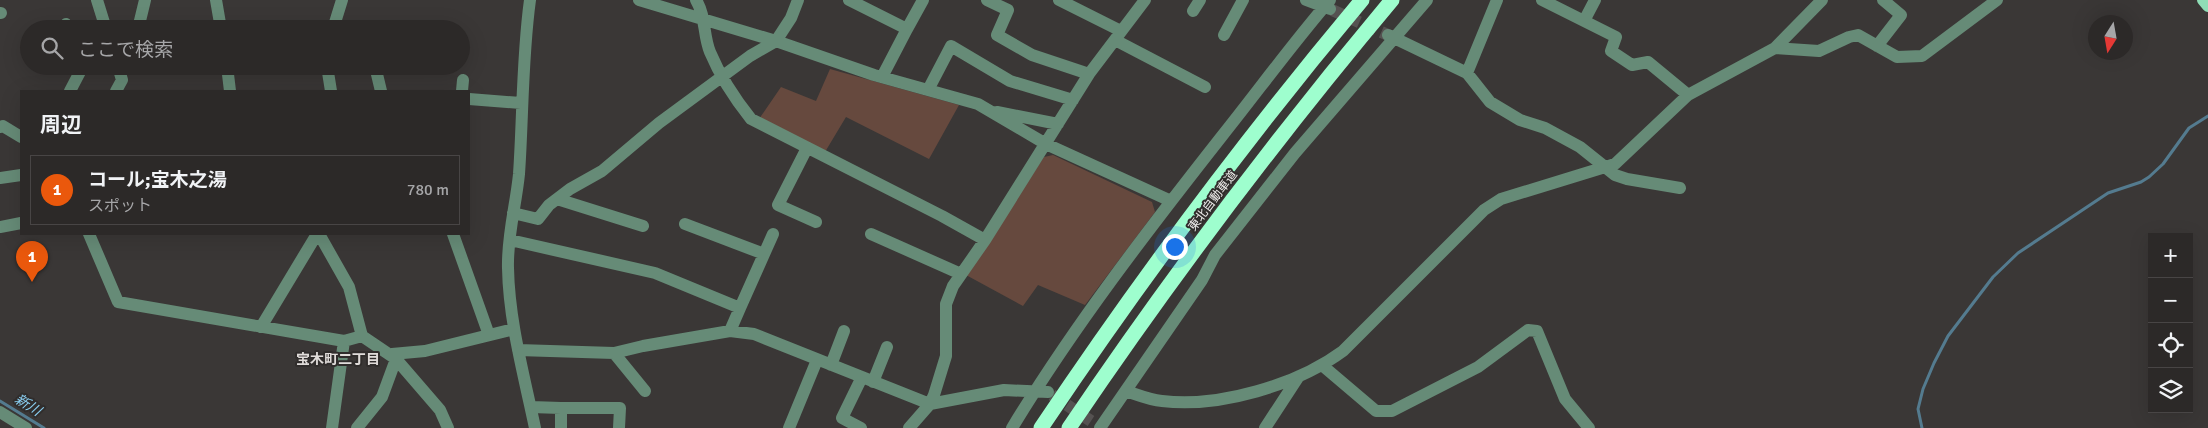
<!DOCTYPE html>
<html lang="ja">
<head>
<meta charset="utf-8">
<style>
	body { margin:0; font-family:Signika,"Noto Sans JP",sans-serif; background:#383534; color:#f1f3f6 }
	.controls { position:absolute; right:15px; bottom:15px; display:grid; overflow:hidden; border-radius:0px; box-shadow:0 5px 20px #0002 }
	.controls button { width:45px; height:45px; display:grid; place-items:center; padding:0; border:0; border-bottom:1px solid #484545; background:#2c2928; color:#f1f3f6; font:25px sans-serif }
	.compass { position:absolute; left:2088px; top:15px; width:45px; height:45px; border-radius:50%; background:#2c2928; box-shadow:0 5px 20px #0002; rotate:191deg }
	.you { position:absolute; left:1174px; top:246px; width:18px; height:18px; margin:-12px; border:4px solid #fff; border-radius:50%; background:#1a73e8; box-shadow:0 0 0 8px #1a73e833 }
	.badge { display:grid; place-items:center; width:32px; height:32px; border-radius:50%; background:#ea580c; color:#fff; font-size:16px; font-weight:700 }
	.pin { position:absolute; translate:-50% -41px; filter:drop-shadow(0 1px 2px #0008) }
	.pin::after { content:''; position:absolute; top:26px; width:18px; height:15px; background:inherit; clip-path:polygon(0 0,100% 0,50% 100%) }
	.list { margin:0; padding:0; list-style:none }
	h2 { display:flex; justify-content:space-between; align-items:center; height:65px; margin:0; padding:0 20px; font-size:21px }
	h2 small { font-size:16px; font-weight:400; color:#a6a6a8 }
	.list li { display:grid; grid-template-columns:32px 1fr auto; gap:15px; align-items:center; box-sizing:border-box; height:70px; margin:0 10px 10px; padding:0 10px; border:1px solid #484545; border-radius:0px }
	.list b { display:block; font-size:19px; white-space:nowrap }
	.list p { margin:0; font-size:16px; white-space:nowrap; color:#a6a6a8 }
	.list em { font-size:16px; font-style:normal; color:#a6a6a8 }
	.icon { flex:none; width:28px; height:28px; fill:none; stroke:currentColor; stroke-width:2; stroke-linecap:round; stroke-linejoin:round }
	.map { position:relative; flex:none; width:2208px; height:428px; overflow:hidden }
	.search { position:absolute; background:#2c2928; box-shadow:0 5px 20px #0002; left:20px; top:20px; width:450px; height:55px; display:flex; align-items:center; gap:12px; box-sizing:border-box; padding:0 18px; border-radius:28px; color:#a6a6a8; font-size:19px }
	.panel { position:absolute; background:#2c2928; box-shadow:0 5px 20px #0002; left:20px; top:90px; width:450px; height:145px; border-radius:0px }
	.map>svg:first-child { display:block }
	.green { fill:#66493e }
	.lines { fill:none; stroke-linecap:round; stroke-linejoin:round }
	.stream { stroke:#547b8f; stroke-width:3 }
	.minor-tunnel { stroke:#555251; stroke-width:12; stroke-dasharray:12 6; stroke-linecap:butt }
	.minor { stroke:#668b77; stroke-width:12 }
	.major { stroke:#8fddb6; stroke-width:12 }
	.highway { stroke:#9efece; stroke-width:15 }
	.labels { text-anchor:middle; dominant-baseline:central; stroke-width:4; stroke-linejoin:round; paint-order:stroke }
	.street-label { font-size:12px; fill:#efedec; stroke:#302d2c }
	.neighbourhood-label { font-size:14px; font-weight:bold; fill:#e0dcda; stroke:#302d2c }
	.water-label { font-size:14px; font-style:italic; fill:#8acef0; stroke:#302d2c }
</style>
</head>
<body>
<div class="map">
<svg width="2208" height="428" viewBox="0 0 2208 428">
	<rect width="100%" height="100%" fill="#3a3736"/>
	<path class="green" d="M 830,69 L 959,105 L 929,159 L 846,117 L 825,152 L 759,119 L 781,87 L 816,101 Z
		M 1053,155 L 1152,202 L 1155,212 L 1085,305 L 1038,285 L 1023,306 L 966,275 L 1044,157 Z"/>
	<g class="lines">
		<path class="stream" d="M 0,401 L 44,428
			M 1922,428 L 1918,409 L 1923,389 L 1934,363 L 1948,336 L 1993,277 L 2018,253 L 2108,193 L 2141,182 L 2149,177 L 2163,164 L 2189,128 L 2208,116"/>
		<path class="minor-tunnel" d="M 1332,10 L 1388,35
			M 1052,395 L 1091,421"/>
		<path class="minor" d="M 97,0 L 106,29
			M 216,0 L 221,29
			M 530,0 C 522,58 523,116 519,174 C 516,205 507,236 508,268 C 509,322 524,375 535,428
			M 639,0 L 776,41 L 874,75 L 978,104 L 1046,144 L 1171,201
			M 696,0 C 706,16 703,35 710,52 C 720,76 735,99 751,119 L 942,216 L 985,240 L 1089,74 L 1145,0
			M 849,0 L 907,29 L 882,77
			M 987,0 L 1008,10 L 997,35 L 1032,55 L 1089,74
			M 1059,0 L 1121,31
			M 1306,0 L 1330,9
			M 1542,0 L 1616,37 L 1611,51 L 1632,65 L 1648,62 L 1688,95
			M 1193,11 L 1200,0
			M 0,13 L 1,13
			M 1584,21 L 1595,0
			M 65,29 L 66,24
			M 138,29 L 145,0
			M 333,29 L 342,0
			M 907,29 L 923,0
			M 1224,35 L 1243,0
			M 1388,35 L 1467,73 L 1490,102 L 1520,120 L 1545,128 L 1580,147 L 1615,175 L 1627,179 L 1680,188
			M 1115,40 L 1205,87
			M 1877,46 L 1901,15 L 1883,0
			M 1775,48 L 1819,51 L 1849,37 L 1858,35 L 1897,57 L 1922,56 L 1997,0
			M 227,66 L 230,91
			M 327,66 L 331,91
			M 375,66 L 381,91
			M 1467,73 L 1497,0
			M 928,90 L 951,46 L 1010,81 L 1073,100
			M 70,91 L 82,68 L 78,66
			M 116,91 L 122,80 L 118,66
			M 462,91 L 463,80
			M 469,99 L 521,103
			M 997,112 L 1058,124
			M 0,127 L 3,126 L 21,137
			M 807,148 L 778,205 L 816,222
			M 0,178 L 21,175
			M 557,199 L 643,226
			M 513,213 L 538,219 L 549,205 L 570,189 L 602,171 L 659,123 L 750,56 L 776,41 L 791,18 L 798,0
			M 685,224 L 764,254
			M 0,227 L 21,223
			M 89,234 L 118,302 L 344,341
			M 319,234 L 349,287 L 362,336 L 396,359 L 440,410 L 448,428
			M 453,234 L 489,335
			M 871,234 L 961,274
			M 510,240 L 655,273 L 740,308 L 730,331 L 754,334 L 930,404 L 1004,390 L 1048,392
			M 740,308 L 773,234
			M 261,327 L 317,234
			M 518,350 L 614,353 L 643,346 L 730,331
			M 614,353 L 645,391
			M 392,354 L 425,351 L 514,329
			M 831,365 L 844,331
			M 1323,366 L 1376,411 L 1392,411 L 1478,367 L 1528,330 L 1537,331 L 1565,399 L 1589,428
			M 873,382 L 887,347
			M 1126,391 C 1138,395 1150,400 1162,401 C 1219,408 1297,385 1343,351 L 1484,210 L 1501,199 L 1615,164 L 1688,95 L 1775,48 L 1822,0
			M 531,407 L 561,408
			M 0,412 L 26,428
			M 332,428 L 344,341 L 362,336
			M 357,428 L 382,397 L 396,359
			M 561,428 L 561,408 L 620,408 L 619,428
			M 789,428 L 817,360
			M 861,428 L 842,418 L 862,377
			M 909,428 L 930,404 L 934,395 L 946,356 L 946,304 L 953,286 L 985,240
			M 1012,428 C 1074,326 1148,230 1222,136 C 1258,91 1292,44 1330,0
			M 1100,428 L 1202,280 L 1215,255 L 1295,153 L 1427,0
			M 1265,428 L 1299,376"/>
		<path class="major" d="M 2203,0 L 2208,6"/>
		<path class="highway" d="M 1041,428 C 1140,280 1248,136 1362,0
			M 1069,428 C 1169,280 1277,137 1392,0"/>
	</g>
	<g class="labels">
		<g class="street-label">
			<text transform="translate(1213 201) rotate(-53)">東北自動車道</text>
		</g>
		<g class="neighbourhood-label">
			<text x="338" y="359">宝木町二丁目</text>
		</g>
		<g class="water-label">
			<text transform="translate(28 405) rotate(32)">新川</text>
		</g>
	</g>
</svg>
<div class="controls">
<button>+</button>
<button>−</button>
<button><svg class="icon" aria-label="locate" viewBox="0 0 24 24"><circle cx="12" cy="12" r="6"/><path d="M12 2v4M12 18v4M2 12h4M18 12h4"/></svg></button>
<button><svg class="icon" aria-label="layers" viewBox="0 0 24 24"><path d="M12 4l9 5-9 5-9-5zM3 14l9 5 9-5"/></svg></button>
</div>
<svg class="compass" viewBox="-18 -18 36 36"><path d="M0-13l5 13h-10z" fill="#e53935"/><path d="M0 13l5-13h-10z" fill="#a6a6a8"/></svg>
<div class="you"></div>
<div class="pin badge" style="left:32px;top:282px">1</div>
<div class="search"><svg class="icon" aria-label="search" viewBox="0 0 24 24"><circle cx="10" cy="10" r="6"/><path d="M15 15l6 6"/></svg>ここで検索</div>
<section class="panel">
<h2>周辺<small></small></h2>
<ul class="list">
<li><span class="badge">1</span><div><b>コール;宝木之湯</b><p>スポット</p></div><em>780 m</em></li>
</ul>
</section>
</div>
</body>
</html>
